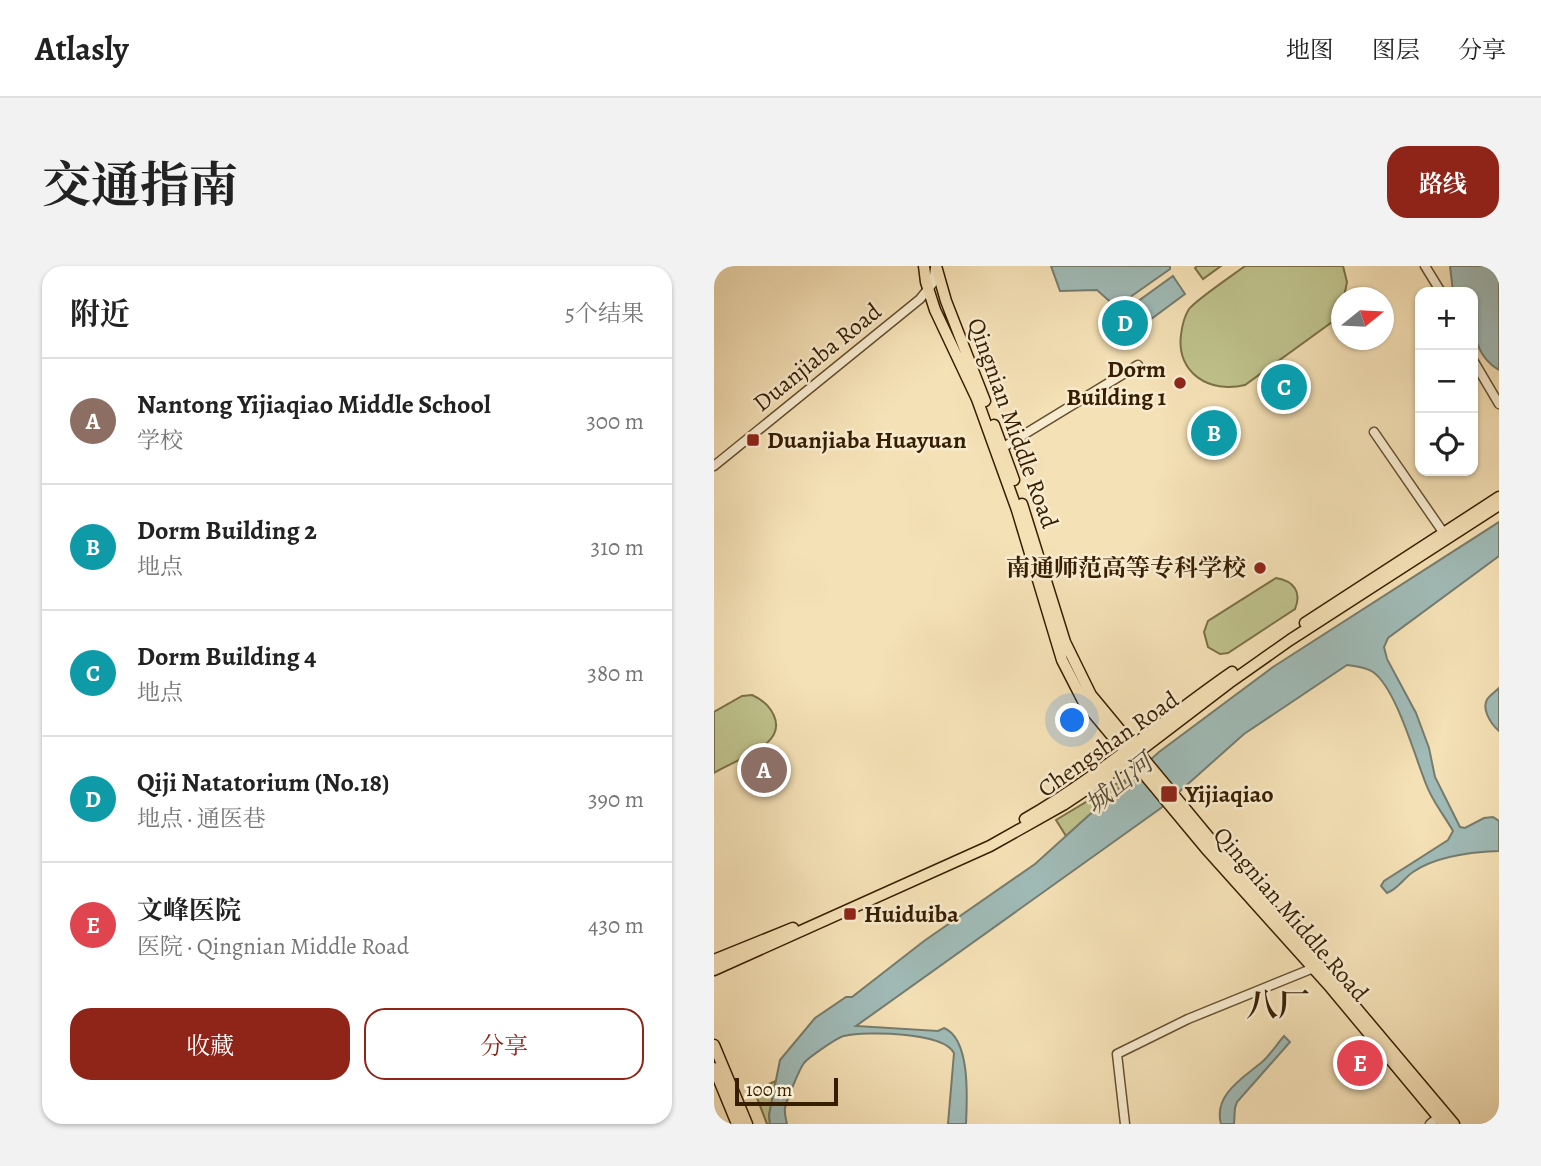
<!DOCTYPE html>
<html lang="zh">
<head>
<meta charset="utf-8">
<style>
	body { margin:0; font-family:Alegreya,"Noto Serif SC",serif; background:#f2f2f2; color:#222 }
	.controls { position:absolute; right:21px; top:21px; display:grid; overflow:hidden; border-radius:14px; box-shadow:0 2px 5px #0004 }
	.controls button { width:63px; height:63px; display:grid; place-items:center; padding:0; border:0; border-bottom:2px solid #e0e0e0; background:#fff; color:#222; font:35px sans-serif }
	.compass { position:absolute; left:617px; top:21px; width:63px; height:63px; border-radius:50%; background:#fff; box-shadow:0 2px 5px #0004; rotate:72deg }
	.scale { position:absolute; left:21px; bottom:18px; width:103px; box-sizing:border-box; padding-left:7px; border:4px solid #371e00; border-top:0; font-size:19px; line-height:24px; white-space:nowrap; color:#371e00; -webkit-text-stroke:5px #f8ecd0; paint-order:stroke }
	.you { position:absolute; left:359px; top:455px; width:24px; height:24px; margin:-18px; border:5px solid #fff; border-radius:50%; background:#1a73e8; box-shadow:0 0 0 10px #1a73e833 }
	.badge { display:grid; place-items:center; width:46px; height:46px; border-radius:50%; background:#8f2418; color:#fff; font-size:23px; font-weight:700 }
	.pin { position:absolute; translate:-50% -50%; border:4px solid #fff; box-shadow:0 2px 7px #0006 }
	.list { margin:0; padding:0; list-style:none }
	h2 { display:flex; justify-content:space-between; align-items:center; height:91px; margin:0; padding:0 28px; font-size:30px }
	h2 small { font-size:23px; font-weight:400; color:#767676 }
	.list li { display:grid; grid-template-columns:46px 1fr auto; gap:21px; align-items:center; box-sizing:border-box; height:126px; padding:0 28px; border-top:2px solid #e0e0e0 }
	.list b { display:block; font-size:26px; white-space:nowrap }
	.list p { margin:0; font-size:23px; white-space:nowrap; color:#767676 }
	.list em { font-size:23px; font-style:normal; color:#767676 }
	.actions { display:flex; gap:14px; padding:21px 28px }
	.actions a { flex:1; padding:16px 0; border:2px solid #8f2418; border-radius:21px; text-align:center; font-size:24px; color:#8f2418 }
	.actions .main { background:#8f2418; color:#fff }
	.icon { flex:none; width:38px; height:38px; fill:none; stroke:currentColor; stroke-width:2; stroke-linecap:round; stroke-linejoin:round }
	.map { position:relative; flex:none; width:785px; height:858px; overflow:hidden; border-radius:21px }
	header { display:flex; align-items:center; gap:42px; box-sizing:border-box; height:98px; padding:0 35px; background:#fff; border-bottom:2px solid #e0e0e0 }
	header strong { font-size:33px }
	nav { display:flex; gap:38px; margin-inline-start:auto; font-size:24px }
	.intro { display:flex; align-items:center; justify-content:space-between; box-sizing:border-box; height:168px; padding:0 42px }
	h1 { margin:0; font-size:49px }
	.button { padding:18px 32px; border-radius:21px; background:#8f2418; color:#fff; font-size:24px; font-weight:700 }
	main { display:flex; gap:42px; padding:0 42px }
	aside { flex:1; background:#fff; border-radius:21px; box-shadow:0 2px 5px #0004 }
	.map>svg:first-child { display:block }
	.green { fill:#bfc28c; stroke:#7b7046; stroke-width:2 }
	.water { fill:#a0bbb7; stroke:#767c6e; stroke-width:2 }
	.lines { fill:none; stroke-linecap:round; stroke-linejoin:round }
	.minor-casing { stroke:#664f2e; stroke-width:11 }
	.major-casing { stroke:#371e00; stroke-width:13 }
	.minor { stroke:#f8ecd0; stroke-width:8 }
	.major { stroke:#f5e1b6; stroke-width:10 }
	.poi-dot { fill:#8f2418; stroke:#f8ecd0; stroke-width:2.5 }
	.labels { text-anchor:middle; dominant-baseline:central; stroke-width:5; stroke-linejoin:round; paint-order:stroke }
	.street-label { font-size:24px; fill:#371e00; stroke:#f8ecd0 }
	.poi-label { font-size:24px; font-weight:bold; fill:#371e00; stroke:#f8ecd0; text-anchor:start }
	.water-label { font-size:26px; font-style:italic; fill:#564d37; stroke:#f8ecd0 }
	.district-label { font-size:32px; font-weight:bold; fill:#371e00; stroke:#f8ecd0 }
</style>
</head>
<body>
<header>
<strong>Atlasly</strong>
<nav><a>地图</a><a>图层</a><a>分享</a></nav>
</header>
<div class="intro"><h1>交通指南</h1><a class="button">路线</a></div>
<main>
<aside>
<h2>附近<small>5个结果</small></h2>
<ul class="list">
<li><span class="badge" style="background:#8d6e63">A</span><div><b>Nantong Yijiaqiao Middle School</b><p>学校</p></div><em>300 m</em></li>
<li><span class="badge" style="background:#0f9aa8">B</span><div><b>Dorm Building 2</b><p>地点</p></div><em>310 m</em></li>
<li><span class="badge" style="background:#0f9aa8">C</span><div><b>Dorm Building 4</b><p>地点</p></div><em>380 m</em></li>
<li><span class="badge" style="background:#0f9aa8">D</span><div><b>Qiji Natatorium (No.18)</b><p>地点 · 通医巷</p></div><em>390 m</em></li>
<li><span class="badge" style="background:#e0444e">E</span><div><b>文峰医院</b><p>医院 · Qingnian Middle Road</p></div><em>430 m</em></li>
</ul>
<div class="actions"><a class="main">收藏</a><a>分享</a></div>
</aside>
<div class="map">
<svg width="785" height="858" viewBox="0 0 785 858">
	<rect width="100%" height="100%" fill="#f5e1b6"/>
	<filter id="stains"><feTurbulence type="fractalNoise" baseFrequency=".00286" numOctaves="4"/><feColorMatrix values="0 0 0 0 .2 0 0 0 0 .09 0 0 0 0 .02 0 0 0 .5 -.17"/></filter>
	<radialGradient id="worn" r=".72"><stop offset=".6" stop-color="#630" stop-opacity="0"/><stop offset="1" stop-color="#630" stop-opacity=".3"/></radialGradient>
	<path class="green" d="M 483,0 L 507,0 L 489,13 L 481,2 Z
		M 531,0 L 629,0 L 633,16 L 630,31 L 628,32 L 627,41 L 618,56 L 531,119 C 496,128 462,107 467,69 C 468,60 470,51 475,43 C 483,33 519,9 531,0 Z
		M 562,312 C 580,315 588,326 581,343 L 514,387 L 506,388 L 494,381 L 490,366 L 494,355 Z
		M 38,429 C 56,437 73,459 53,477 C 41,488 15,498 0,507 L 0,446 L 28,430 Z
		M 417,512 L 352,570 L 342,554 L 402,518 Z
		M 62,815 L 55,849 L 56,858 L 53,858 L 40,824 Z"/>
	<path class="water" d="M 337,0 L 456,0 L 456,3 L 402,41 L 383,24 L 346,25 Z
		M 736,0 L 785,0 L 785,104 C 756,87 759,55 759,26 L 739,26 Z
		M 459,10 L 471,28 L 429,59 L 416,41 Z
		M 785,256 L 785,290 L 674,372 L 670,381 L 673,393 L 702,447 L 715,482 L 721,511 L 746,561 L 751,562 L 770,552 L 779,551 L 785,555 L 785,585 C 757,586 722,590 699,606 C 689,613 684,623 673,627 L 667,620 L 670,615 L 734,574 L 739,565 C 730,549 718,535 712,518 C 701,491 682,422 659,406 C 652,401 641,400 633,399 L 530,468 L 447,542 L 142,760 L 224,765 L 230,762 C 257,773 253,834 252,858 L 234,858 L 240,787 C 229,766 153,765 130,770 C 124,771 95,791 90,797 C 85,804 73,833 71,842 C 70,847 72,853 73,858 L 56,858 L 55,849 L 66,794 L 101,752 L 132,731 L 138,731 L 210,675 L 321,598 L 445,486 L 559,401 Z
		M 785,422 L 785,465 C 776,457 765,440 776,430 C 779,427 782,425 785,422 Z
		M 570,770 L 576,776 L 523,836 L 521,842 L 520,858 L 507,858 C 499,829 529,812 548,796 C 556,789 563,778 570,770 Z"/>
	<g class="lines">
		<defs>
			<path id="minor" d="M 711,0 L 727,26
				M 759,94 L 785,138
				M 660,166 L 729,266
				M 283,185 L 424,99
				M 0,200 L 206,33 L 219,17 L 221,2
				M 411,858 L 403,788 L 474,753 L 602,701
				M 716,858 L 728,848"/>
			<path id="major" d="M 210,0 L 212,16 L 221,44 L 263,133 L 303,244 L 348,394 L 369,435 L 494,585 L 617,722 L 730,858
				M 222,0 L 232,35 L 271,135
				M 280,159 L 300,214
				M 308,238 L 351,376 L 377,429 L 502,580 L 623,719 L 740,858
				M 591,357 L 785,231
				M 311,553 C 385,511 448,454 518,406
				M 0,694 L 79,662
				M 0,704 L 276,580 L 349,539 L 397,507 L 515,417 L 576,374 L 785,239
				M 0,779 L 33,858
				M 0,802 L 23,858"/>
		</defs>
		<use href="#minor" class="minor-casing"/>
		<use href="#major" class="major-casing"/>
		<use href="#minor" class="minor"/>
		<use href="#major" class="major"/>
	</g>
	<g class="poi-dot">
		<circle cx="466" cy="117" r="7"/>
		<rect x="32" y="167" width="14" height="14" rx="3.5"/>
		<circle cx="546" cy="302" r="7"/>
		<rect x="446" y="519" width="18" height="18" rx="3.5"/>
		<rect x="129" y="641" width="14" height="14" rx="3.5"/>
	</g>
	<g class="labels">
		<g class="street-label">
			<text transform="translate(103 91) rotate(-39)">Duanjiaba Road</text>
			<text transform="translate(299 157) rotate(70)">Qingnian Middle Road</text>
			<text transform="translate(394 478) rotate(-35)">Chengshan Road</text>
			<text transform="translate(577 648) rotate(49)">Qingnian Middle Road</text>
		</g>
		<g class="poi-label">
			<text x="452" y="103" text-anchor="end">Dorm<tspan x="452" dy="28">Building 1</tspan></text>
			<text x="53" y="174">Duanjiaba Huayuan</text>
			<text x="532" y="302" text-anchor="end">南通师范高等专科学校</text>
			<text x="471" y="528">Yijiaqiao</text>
			<text x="150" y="648">Huiduiba</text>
		</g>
		<g class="water-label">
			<text transform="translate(405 518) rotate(-39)">城山河</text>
		</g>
		<g class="district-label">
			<text x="564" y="739">八厂</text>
		</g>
	</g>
	<rect width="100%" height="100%" filter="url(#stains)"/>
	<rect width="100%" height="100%" fill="url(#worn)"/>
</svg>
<div class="controls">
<button>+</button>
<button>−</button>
<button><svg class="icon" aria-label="locate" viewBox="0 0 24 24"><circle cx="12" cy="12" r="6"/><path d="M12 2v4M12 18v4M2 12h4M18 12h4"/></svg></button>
</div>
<svg class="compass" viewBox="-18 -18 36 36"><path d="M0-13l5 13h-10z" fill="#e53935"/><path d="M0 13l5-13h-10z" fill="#767676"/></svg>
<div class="scale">100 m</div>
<div class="you"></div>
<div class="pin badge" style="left:50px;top:504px;background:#8d6e63">A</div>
<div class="pin badge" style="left:500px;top:167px;background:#0f9aa8">B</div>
<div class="pin badge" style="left:570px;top:121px;background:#0f9aa8">C</div>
<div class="pin badge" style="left:411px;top:57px;background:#0f9aa8">D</div>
<div class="pin badge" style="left:646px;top:797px;background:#e0444e">E</div>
</div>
</main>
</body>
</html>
